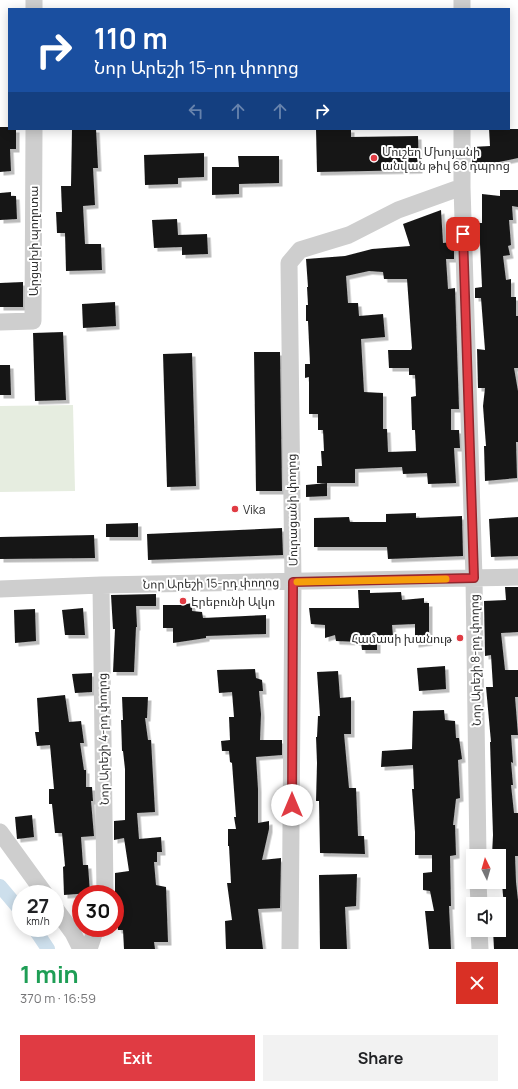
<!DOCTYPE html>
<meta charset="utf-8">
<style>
:root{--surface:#fff;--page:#f2f2f2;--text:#202124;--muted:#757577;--accent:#e03b43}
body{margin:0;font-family:Manrope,"Noto Sans Armenian",sans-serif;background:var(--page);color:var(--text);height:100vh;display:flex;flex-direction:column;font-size:15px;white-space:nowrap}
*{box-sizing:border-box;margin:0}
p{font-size:13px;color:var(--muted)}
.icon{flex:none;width:22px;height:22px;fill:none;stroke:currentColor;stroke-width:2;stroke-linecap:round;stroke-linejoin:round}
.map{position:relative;height:949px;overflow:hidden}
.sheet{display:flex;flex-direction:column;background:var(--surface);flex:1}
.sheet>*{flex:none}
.top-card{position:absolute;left:8px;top:8px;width:502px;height:122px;border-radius:0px;box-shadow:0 2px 10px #0003;background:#1a4fa0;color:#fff;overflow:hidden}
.needle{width:26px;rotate:355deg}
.tools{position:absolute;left:466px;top:849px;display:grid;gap:8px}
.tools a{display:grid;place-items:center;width:40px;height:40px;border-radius:0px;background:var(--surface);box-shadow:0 2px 10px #0003;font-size:20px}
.speed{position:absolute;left:12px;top:885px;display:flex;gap:8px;font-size:20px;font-weight:700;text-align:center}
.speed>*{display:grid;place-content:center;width:52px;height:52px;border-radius:50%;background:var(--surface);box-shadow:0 2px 10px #0003;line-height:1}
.speed small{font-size:10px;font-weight:400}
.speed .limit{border:6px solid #d22;background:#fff;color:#111}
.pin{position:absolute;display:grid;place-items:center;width:34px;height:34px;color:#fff;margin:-17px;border-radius:8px;box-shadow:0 2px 6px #0006}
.me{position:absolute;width:44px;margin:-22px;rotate:0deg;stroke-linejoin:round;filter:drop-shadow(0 0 3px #0008)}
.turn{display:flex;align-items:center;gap:14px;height:84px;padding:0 20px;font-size:18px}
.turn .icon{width:52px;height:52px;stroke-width:2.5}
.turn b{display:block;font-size:28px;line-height:34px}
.lanes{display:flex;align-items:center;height:38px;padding:0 20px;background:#0003;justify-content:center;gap:20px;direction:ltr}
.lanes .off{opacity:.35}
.round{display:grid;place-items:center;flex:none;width:42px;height:42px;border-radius:0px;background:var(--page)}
.head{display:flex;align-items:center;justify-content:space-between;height:68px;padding:0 20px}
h1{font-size:24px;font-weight:700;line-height:30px;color:#1e9e55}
.cta{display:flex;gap:8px;margin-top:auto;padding:8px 20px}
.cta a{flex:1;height:46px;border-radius:0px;background:var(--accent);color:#fff;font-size:16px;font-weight:700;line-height:46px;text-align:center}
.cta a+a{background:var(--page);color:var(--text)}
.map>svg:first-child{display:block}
.green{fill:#e6ede0}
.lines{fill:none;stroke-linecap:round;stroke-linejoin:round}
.canal{stroke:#cddfec;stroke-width:14}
.building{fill:#181818;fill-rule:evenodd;filter:url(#shadow)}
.minor{stroke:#cecece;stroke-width:17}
.route-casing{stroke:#92262c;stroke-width:10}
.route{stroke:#e03b43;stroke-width:7}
.slow{stroke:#f59e0b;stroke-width:7}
.poi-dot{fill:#e03b43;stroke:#fff;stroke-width:1.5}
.labels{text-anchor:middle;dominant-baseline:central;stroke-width:4;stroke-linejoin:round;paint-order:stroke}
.poi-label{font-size:12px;fill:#313131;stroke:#fff;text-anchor:start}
.street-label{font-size:12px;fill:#313131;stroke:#fff}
</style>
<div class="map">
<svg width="518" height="949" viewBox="0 0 518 949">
<defs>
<filter id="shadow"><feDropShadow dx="3.5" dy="3.5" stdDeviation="0" flood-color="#0004"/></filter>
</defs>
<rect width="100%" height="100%" fill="#fff"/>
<!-- green -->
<path class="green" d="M 73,405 L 75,491 L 0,492 L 0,406 Z"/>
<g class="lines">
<!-- canal -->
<path class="canal" d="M 0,886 L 21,911
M 34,928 L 48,949"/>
</g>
<!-- building -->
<path class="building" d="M 0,127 L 9,127 L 9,129 L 16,129 L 16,149 L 10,149 L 11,171 L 0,172 Z
M 72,129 L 96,129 L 98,168 L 93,168 L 95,205 L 83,206 L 85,244 L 101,244 L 102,270 L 66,271 L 65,233 L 57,233 L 56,212 L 62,212 L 61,186 L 71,186 Z
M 316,129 L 351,129 L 351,137 L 418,136 L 419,170 L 317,172 Z
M 489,129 L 518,129 L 518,158 L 499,162 L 472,163 L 472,147 L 490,146 Z
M 204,153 L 204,177 L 178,178 L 178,184 L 145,185 L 144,155 Z
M 238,156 L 279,156 L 279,183 L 239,184 L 239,194 L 212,195 L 212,167 L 239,167 Z
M 500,190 L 518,190 L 518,207 L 512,206 L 513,220 L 509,220 L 511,245 L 508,246 L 510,255 L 503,256 L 506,280 L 511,279 L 511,297 L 516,297 L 516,316 L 518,316 L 518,368 L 514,368 L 518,391 L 518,442 L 516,442 L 517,478 L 485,481 L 484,446 L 486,446 L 483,406 L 485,388 L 478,388 L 477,349 L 485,350 L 481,298 L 475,298 L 475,288 L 482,287 L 479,223 L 482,223 L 482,194 L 500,196 Z
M 11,192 L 11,196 L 16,196 L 17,219 L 0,220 L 0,193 Z
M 441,210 L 443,243 L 454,242 L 454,259 L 446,259 L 448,289 L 455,288 L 459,409 L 451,409 L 451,430 L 459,430 L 460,448 L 454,448 L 456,483 L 428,484 L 427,473 L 403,474 L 402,467 L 355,469 L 355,483 L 317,483 L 317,466 L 322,466 L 321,451 L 324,451 L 323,430 L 318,430 L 318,414 L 309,414 L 309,377 L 305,378 L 305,364 L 310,364 L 308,321 L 306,321 L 306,305 L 308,305 L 307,287 L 308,287 L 306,259 L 345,256 L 372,249 L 410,246 L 403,224 ZM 369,271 L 383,272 L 384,279 L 407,279 L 412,348 L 411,350 L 388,350 L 389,368 L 409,368 L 409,375 L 415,375 L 416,396 L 411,397 L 412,430 L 415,430 L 416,451 L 388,452 L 387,429 L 383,429 L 383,393 L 364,392 L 361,339 L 385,337 L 383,314 L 359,316 L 358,303 L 348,303 L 346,276 Z
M 177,219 L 178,235 L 207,234 L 208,254 L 182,255 L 182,247 L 154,248 L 152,220 Z
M 23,282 L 23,307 L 0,307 L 0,283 Z
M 115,302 L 116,326 L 83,328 L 82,304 Z
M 63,332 L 66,400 L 35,401 L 33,333 Z
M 254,352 L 280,352 L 282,491 L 256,491 Z
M 192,353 L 196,486 L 167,487 L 163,354 Z
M 0,365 L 10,365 L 11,395 L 0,395 Z
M 327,483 L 327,496 L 306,497 L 306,485 Z
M 416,513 L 416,518 L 462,516 L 463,556 L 388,559 L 387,547 L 314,547 L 314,518 L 349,517 L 350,522 L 386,522 L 386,514 Z
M 518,517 L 518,556 L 491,557 L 489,519 Z
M 138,523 L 138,537 L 106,537 L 106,524 Z
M 282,528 L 283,555 L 148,560 L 147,534 Z
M 94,535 L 95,558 L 0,559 L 0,537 Z
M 505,587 L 518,587 L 518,632 L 501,633 L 505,670 L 518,670 L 518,697 L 515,697 L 518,735 L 511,735 L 513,763 L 511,762 L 513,785 L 511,785 L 514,813 L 518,813 L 518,856 L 515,856 L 516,882 L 518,900 L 518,949 L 494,949 L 493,930 L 499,930 L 499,907 L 504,906 L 502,884 L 499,884 L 499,855 L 492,855 L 493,835 L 490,742 L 491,742 L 486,687 L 493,687 L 491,655 L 485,656 L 484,601 L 506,600 Z
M 358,590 L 370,590 L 370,593 L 401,592 L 402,600 L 424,598 L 424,603 L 429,603 L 429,642 L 415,644 L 415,624 L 392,625 L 393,636 L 377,637 L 377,650 L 362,650 L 361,642 L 336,641 L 335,635 L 325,638 L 325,625 L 311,624 L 309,608 L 359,608 Z
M 156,594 L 156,606 L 136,606 L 137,627 L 136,627 L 134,672 L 113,672 L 115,629 L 113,629 L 111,595 Z
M 192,603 L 192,611 L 202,612 L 203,618 L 266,615 L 266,634 L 206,636 L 206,638 L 173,643 L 173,628 L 163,628 L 163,605 L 182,605 Z
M 83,608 L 85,635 L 65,635 L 62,610 Z
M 35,609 L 36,641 L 15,643 L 14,610 Z
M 445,666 L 446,689 L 419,691 L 417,668 Z
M 255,669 L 256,678 L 262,680 L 263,691 L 259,691 L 261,714 L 260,740 L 282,740 L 282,755 L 256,757 L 258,789 L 258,823 L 269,821 L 269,829 L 262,860 L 281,858 L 280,908 L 258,909 L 263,949 L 226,949 L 225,921 L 232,920 L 227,883 L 231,883 L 229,846 L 228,846 L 228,829 L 236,829 L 234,817 L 236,817 L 232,763 L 230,762 L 229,751 L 222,751 L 221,741 L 230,740 L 229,717 L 234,717 L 232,692 L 219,693 L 217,670 Z
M 338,671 L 340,698 L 351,697 L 351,734 L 344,734 L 349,788 L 356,788 L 358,836 L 364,836 L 365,854 L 320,853 L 319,801 L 316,801 L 317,763 L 316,737 L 317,737 L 318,716 L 320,716 L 317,672 Z
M 92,673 L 92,692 L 75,693 L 72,674 Z
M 65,695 L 69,722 L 81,721 L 84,743 L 80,743 L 84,770 L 86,770 L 86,787 L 92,787 L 93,801 L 91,801 L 94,836 L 81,837 L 83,865 L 88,865 L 90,893 L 64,895 L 63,867 L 65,866 L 62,833 L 55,833 L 52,804 L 49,804 L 49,789 L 54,789 L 50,745 L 37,746 L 35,732 L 39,732 L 37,698 Z
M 122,697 L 148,697 L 147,718 L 145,718 L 148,740 L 151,740 L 155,812 L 137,813 L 139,839 L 161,837 L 162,852 L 157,852 L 157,862 L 154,862 L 156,885 L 166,887 L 168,942 L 154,942 L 155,949 L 124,949 L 123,930 L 118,930 L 117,922 L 115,922 L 115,873 L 129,871 L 124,838 L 114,840 L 114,821 L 125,820 L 125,769 L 123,751 L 122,751 L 121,720 L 123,720 Z
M 444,710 L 445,720 L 455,721 L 456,738 L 459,738 L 462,759 L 458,760 L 460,798 L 456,799 L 453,825 L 455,825 L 456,855 L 450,856 L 451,906 L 449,906 L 451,949 L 429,949 L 425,911 L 434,911 L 430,891 L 423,890 L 423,873 L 432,872 L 432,855 L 415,855 L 415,832 L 412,789 L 414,789 L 413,765 L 381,767 L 382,751 L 412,749 L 413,711 Z
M 32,815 L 34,837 L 17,839 L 15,817 Z
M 357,874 L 356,906 L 345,907 L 347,949 L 320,949 L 319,875 Z"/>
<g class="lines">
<!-- minor -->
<path class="minor" d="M 34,0 L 34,9
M 462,9 L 462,0
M 462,129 L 462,187 L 474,578 L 478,856
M 0,322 L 33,321 L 34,129
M 101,585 L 105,894
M 0,589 L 101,585 L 518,577
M 0,832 L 45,894
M 478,882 L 479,904
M 55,908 L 73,933 L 81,949
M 479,930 L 480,949
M 89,949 L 96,928
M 290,949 L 293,582 L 289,263 L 300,250 L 349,235 L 398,210 L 462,187"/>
</g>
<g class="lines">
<defs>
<path id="route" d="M 292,805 L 293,582 L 474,578 L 463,234"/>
</defs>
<!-- route casing -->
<use href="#route" class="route-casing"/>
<!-- route -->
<use href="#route" class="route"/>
<!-- slow -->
<path class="slow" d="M 297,582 L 446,579"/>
</g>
<!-- markers -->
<g class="poi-dot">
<circle cx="374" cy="158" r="4"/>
<circle cx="235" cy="509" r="4"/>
<circle cx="183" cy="601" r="4"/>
<circle cx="460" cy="638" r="4"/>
</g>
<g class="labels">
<!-- poi labels -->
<g class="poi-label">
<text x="382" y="151">Մուշեղ Մխոյանի<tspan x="382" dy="14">անվան թիվ 68 դպրոց</tspan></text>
<text x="243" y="509">Vika</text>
<text x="191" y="601">Էրեբունի Ալկո</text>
<text x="452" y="638" text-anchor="end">Համասի խանութ</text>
</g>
<!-- street labels -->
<g class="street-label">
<text transform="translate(33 241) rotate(-90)">Արցախի պողոտա</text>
<text transform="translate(292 510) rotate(-91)">Մուրացանի փողոց</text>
<text transform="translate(211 583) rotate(-1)">Նոր Արեշի 15-րդ փողոց</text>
<text transform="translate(475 660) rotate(-91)">Նոր Արեշի 8-րդ փողոց</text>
<text transform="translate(103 739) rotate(-91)">Նոր Արեշի 4-րդ փողոց</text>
</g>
</g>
</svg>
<div class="tools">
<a><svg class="needle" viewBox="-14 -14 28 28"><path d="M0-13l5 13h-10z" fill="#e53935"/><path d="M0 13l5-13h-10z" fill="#757577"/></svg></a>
<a><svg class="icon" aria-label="sound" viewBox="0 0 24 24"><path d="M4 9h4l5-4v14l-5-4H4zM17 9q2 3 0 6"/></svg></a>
</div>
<div class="speed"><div>27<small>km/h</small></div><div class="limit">30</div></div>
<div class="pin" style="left:463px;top:234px;background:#d93025"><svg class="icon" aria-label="arrive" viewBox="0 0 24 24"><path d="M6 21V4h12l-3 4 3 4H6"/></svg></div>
<svg class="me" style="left:292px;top:805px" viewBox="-20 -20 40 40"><circle r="19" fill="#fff"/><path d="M0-13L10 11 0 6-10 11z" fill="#e03b43"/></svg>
<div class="top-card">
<div class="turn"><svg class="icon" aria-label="right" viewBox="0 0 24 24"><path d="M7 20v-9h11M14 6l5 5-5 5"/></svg><div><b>110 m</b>Նոր Արեշի 15-րդ փողոց</div></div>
<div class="lanes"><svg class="icon off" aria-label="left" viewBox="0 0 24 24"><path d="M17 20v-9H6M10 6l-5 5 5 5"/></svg><svg class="icon off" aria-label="ahead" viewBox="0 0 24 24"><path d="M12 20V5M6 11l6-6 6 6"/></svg><svg class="icon off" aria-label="ahead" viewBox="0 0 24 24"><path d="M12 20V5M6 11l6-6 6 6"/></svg><svg class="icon" aria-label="right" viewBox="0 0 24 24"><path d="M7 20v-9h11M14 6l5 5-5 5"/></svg></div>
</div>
</div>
<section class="sheet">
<div class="head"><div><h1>1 min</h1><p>370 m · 16:59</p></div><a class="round" style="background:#d93025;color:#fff"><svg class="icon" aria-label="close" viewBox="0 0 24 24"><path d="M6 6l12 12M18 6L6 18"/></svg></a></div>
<div class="cta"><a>Exit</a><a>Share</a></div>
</section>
